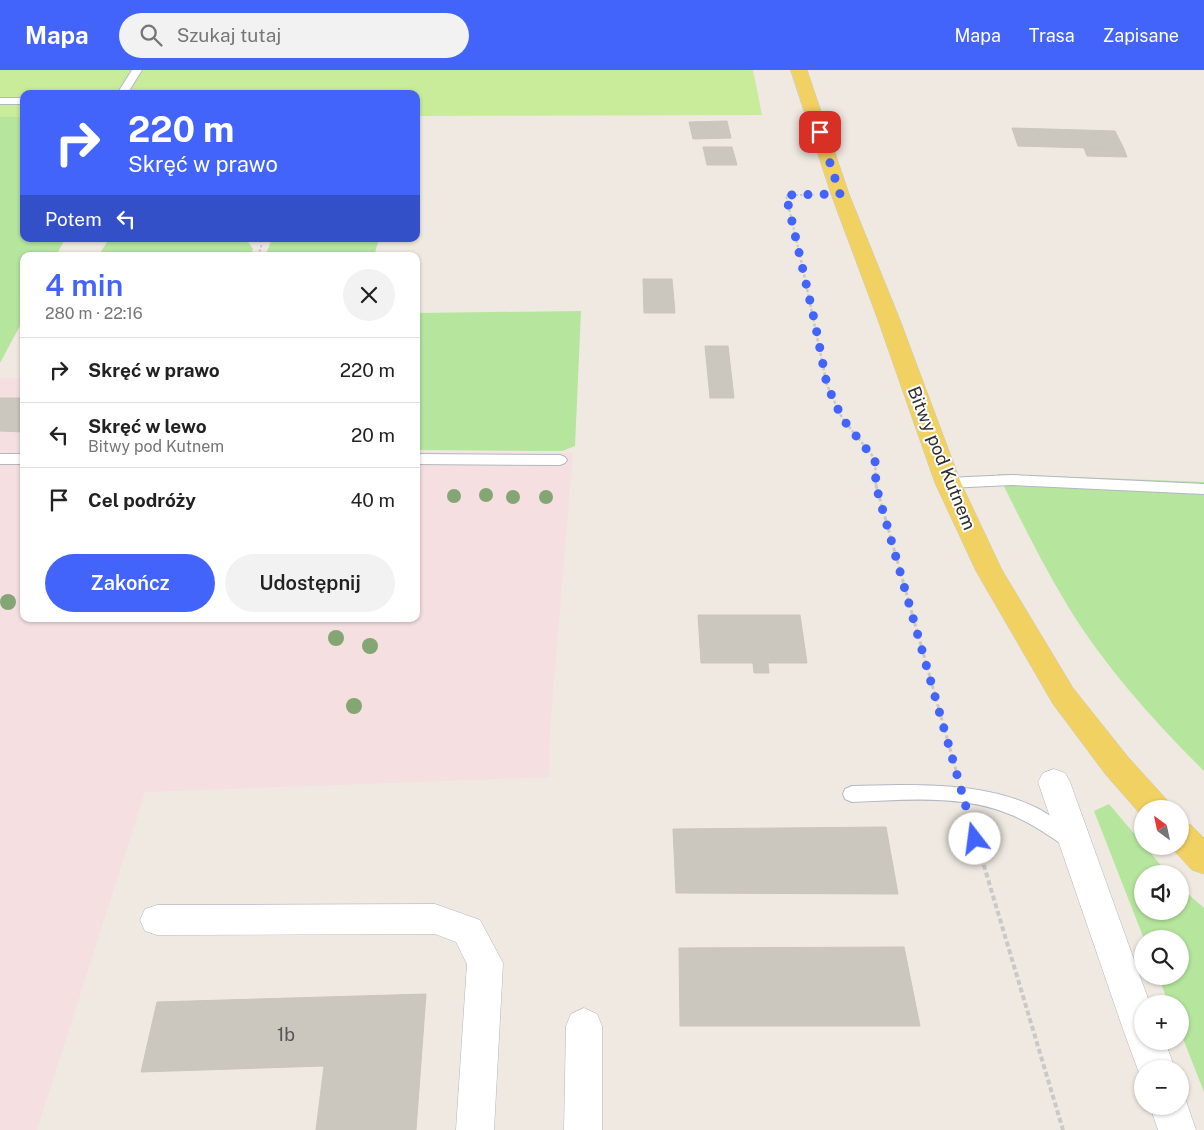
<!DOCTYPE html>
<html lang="pl">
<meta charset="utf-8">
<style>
:root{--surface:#fff;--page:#f2f2f2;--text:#222;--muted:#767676;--line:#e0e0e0;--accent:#4264fb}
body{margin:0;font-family:"Public Sans",sans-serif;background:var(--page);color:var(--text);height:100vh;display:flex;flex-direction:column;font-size:19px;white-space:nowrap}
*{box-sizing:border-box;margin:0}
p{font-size:16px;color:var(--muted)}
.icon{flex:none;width:28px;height:28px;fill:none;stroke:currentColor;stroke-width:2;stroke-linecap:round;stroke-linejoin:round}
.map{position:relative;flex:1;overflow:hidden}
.panel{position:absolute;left:20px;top:182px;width:400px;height:370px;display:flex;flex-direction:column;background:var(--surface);border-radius:10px;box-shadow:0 1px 4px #0004}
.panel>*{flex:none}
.banner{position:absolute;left:20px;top:20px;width:400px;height:152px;border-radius:10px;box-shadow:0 1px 4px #0004;background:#4264fb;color:#fff;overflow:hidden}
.needle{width:32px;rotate:327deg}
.tools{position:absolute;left:1134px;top:730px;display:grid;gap:10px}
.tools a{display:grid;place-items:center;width:55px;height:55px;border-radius:50%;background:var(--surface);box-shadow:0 1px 4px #0004;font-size:25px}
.pin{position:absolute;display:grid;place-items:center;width:42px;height:42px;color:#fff;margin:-21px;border-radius:10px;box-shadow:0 2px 8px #0006}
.me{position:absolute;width:55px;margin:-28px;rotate:345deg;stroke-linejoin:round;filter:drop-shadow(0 0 4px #0008)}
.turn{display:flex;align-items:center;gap:18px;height:105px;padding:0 25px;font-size:22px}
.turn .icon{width:65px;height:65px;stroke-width:2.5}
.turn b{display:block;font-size:35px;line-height:42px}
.then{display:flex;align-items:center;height:48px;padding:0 25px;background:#0003;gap:10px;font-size:19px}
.round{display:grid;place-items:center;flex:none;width:52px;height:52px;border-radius:26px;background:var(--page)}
.summary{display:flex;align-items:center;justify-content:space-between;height:85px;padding:0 25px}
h1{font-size:30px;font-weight:600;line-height:38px;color:var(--accent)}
.action{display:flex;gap:10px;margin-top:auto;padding:10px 25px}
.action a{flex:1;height:58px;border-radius:30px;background:var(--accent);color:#fff;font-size:20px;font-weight:600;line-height:58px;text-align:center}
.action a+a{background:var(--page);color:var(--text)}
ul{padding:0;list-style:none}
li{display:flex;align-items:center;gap:15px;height:65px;padding:0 25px;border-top:1px solid var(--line)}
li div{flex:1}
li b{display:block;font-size:19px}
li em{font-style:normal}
header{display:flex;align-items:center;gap:30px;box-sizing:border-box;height:70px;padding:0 25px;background:var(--accent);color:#fff}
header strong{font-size:24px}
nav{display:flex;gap:28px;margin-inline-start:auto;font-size:18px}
.search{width:350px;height:45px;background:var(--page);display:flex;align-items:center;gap:12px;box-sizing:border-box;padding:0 18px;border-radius:28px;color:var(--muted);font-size:19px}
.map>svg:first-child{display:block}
.medical{fill:#f5dfe0}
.green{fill:#b6e59e}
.pitch{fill:#c9ec9a}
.building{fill:#cbc7bf;stroke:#cbc5ba}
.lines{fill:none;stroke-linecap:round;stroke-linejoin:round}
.service-casing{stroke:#b4b7c1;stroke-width:2}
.minor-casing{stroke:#b4b7c1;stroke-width:1}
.primary-casing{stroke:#c9c9c9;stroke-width:1}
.path-far3{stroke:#c9c9c9;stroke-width:2;stroke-dasharray:2.5 2;stroke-linecap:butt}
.path-far2{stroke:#c9c9c9;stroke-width:2.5;stroke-dasharray:3 2;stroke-linecap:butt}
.path-far1{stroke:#c9c9c9;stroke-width:3;stroke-dasharray:4 2.5;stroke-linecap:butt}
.path{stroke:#c9c9c9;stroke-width:4;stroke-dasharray:5 3;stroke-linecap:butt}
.service{fill:#fff;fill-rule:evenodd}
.minor{fill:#fff;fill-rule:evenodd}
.primary{fill:#f2d163;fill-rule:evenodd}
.tree{fill:#84a574}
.route{stroke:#4264fb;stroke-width:9;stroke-dasharray:0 16.2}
.labels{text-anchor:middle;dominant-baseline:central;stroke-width:4;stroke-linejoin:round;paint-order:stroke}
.street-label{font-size:18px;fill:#2e2e2e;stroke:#fff}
.near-number-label{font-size:18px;fill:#555452}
</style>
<header>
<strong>Mapa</strong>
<div class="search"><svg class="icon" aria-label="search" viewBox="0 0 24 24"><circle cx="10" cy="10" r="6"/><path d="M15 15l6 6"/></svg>Szukaj tutaj</div>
<nav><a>Mapa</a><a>Trasa</a><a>Zapisane</a></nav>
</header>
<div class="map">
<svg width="1204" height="1060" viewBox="0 0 1204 1060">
<rect width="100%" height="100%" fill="#efe9e1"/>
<!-- medical -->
<path class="medical" d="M 0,308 L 24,308 L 24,549 L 416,549 L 416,382 L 573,383 L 550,658 L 549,707 L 145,722 L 37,1060 L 0,1060 Z"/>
<!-- green -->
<path class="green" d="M 0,47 L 24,47 L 24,169 L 65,169 L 56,186 L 24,186 L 24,248 L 0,293 Z
M 109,169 L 240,169 L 249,173 L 253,179 L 250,186 L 98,186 Z
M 272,169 L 379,169 L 374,186 L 265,186 Z
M 581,241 L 575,376 L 562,381 L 416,380 L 416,243 Z
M 998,404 L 1204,412 L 1204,701 C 1154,651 1106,598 1069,538 C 1043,495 1020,449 998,404 Z
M 1109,734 L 1142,773 L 1142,776 L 1145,776 L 1168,804 L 1142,804 L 1142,841 L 1180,841 L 1180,817 L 1204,838 L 1204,1022 L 1180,961 L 1180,934 L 1169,934 L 1158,906 L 1180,906 L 1180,869 L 1144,869 L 1094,741 Z"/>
<!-- pitch -->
<path class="pitch" d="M 0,0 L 753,0 L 762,45 L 416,46 L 416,24 L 24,24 L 24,47 L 0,47 Z"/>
<!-- building -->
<path class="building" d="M 727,51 L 731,68 L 693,69 L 689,52 Z
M 1012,58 L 1115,61 L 1124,79 L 1018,76 Z
M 703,77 L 732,77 L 737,95 L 707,95 Z
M 1084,78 L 1124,79 L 1127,87 L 1087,86 Z
M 643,209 L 672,209 L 675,243 L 644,243 Z
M 705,276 L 728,276 L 734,328 L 710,328 Z
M 0,328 L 24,328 L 24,362 L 0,361 Z
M 698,545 L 800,545 L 807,593 L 768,593 L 769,603 L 754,603 L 753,593 L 701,593 Z
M 886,757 L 898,824 L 676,823 L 673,759 Z
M 904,877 L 920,956 L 680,956 L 679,878 Z
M 426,924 L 416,1060 L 316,1060 L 324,996 L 141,1002 L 157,932 Z"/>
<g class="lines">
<defs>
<path id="service" d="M 132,0 L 142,0 L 127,24 L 117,24 Z
M 0,28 L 24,28 L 24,34 L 0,34 Z
M 0,384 L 24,384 L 24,394 L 0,394 Z
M 416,384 L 560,385 L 565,387 L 567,390 L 565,393 L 560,395 L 416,394 Z
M 1011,405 L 1204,414 L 1204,424 L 1011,415 L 948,418 L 943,416 L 941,413 L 943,410 L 948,408 Z
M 899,715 C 947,715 997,717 1041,740 C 1054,748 1067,757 1080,765 L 1083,771 L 1080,777 L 1073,779 L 1066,777 C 1048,765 1030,752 1009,744 C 961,724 903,730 852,732 L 845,729 L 843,724 L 845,719 L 852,716 Z"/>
<path id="minor" d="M 1054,699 L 1065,703 L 1070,712 L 1150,934 L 1142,934 L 1142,971 L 1165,971 L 1175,999 L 1142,999 L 1142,1011 L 1124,962 L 1038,712 L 1043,703 Z
M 435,834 L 480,850 L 503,893 L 494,1060 L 456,1060 L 467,894 L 456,872 L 435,864 L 157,865 L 145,861 L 140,850 L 145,839 L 157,835 Z
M 584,938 L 597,944 L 602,956 L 602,1060 L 564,1060 L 566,956 L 571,944 Z
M 1180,1021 L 1183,1022 L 1196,1060 L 1158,1060 L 1150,1036 L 1180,1036 Z"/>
<path id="primary" d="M 791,0 L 807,0 L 849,124 L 900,250 L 961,413 L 1002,500 L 1073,618 L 1128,687 L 1167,730 L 1172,739 L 1142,739 L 1142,746 L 1106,705 L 1053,634 L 976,501 L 935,413 L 878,250 L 831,124 Z
M 1180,751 L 1191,755 L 1204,768 L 1204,804 L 1192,800 L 1170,776 L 1180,776 Z"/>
</defs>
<!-- service casing -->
<use href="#service" class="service-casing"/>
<!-- minor casing -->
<use href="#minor" class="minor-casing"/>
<!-- primary casing -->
<use href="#primary" class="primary-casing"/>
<!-- path-far3 -->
<path class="path-far3" d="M 258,186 L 262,174
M 800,186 L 786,125 L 814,125"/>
<!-- path-far2 -->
<path class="path-far2" d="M 800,185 L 827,315 L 842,348 L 875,389 L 876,417"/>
<!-- path-far1 -->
<path class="path-far1" d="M 876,415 L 956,700"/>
<!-- path -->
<path class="path" d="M 970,749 L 1063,1060"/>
<!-- service -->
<use href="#service" class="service"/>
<!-- minor -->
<use href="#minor" class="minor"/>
<!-- primary -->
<use href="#primary" class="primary"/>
</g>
<!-- trees -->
<g class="tree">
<circle cx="486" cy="425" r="7"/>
<circle cx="454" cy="426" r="7"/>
<circle cx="513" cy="427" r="7"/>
<circle cx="546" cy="427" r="7"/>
<circle cx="8" cy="532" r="8"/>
<circle cx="336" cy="568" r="8"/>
<circle cx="370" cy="576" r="8"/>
<circle cx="354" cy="636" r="8"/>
</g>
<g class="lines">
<!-- route -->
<path class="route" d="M 820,62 L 840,124 L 786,125 L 815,253 L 827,315 L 842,348 L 875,390 L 876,416 L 975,769"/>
</g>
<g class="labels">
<!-- street labels -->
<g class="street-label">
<text transform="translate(942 388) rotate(68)">Bitwy pod Kutnem</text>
</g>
<!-- near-number labels -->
<g class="near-number-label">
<text x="286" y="964">1b</text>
</g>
</g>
</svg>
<div class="tools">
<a><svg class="needle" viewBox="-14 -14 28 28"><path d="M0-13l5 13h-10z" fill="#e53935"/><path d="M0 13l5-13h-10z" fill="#767676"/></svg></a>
<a><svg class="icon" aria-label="sound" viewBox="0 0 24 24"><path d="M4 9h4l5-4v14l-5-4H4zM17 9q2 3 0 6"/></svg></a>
<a><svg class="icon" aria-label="search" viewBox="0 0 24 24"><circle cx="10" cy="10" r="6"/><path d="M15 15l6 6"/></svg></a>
<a>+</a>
<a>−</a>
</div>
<div class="pin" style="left:820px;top:62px;background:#d93025"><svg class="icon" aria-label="arrive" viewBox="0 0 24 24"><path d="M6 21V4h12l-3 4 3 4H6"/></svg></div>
<svg class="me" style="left:975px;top:769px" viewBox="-20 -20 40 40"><circle r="19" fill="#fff"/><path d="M0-13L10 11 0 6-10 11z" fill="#4264fb"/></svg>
<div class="banner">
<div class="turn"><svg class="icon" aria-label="right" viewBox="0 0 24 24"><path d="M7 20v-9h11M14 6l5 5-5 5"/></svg><div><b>220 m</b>Skręć w prawo</div></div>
<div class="then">Potem<svg class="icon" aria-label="left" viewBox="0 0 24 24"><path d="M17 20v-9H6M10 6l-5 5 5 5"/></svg></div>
</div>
<section class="panel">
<div class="summary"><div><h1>4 min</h1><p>280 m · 22:16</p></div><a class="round"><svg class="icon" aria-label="close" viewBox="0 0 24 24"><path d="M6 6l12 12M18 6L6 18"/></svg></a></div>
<ul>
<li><svg class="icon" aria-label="right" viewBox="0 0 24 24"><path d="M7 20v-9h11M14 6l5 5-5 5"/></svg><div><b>Skręć w prawo</b></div><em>220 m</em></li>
<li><svg class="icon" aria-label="left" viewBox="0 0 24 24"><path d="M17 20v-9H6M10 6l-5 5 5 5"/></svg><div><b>Skręć w lewo</b><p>Bitwy pod Kutnem</p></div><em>20 m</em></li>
<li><svg class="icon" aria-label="arrive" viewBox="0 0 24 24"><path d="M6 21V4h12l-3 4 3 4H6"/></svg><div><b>Cel podróży</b></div><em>40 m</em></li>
</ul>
<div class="action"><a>Zakończ</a><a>Udostępnij</a></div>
</section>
</div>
